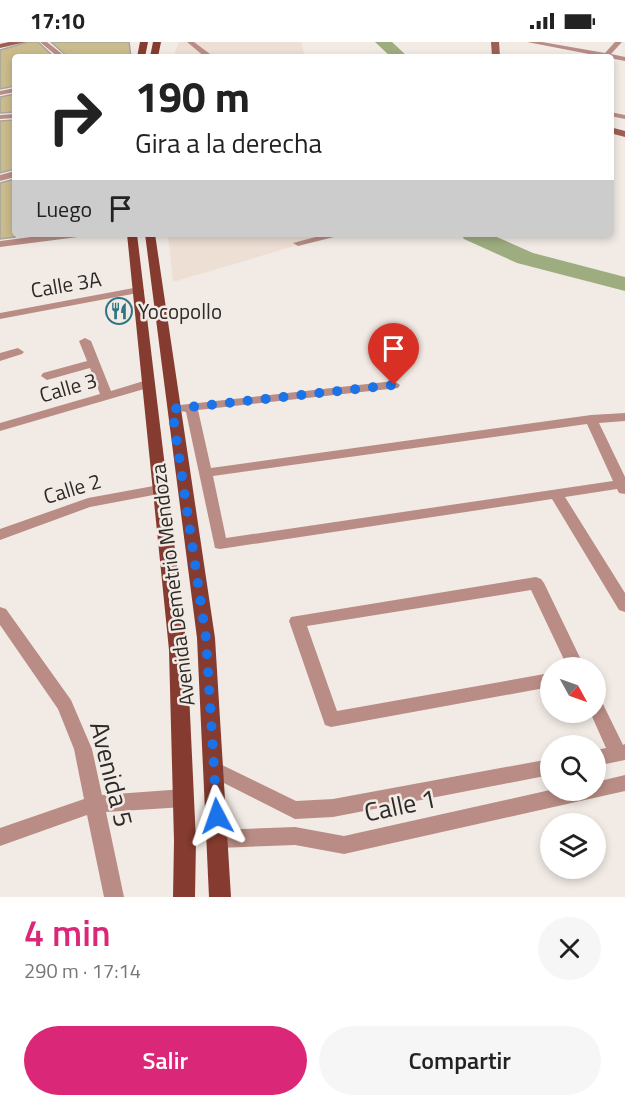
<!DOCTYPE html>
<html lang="es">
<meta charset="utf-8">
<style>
:root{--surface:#fff;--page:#f6f6f6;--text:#222;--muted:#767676;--accent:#db2777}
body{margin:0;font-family:"Titillium Web",sans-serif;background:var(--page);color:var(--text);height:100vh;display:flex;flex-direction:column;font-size:22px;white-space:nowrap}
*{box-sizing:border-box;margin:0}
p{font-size:20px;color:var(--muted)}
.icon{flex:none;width:33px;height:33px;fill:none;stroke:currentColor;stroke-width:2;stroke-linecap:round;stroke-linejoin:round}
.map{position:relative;height:855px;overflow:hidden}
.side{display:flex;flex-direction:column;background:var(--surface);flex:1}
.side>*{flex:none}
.hud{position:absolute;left:12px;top:12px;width:602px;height:183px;border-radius:6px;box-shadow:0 3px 9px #0003;background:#fff;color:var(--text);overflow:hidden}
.needle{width:39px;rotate:130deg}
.controls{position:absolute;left:540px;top:615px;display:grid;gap:12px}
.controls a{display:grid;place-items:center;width:66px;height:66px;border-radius:50%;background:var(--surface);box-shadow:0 3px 9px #0003;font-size:30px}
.pin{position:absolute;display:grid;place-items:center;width:51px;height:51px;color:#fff;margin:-62px -26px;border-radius:50% 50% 50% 0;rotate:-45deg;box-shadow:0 0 6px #0007}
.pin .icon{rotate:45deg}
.me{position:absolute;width:66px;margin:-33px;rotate:356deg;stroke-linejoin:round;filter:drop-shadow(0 0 4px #0008)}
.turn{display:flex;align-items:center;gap:21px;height:126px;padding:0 24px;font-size:27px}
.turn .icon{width:78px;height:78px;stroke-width:2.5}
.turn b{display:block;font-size:42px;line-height:51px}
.then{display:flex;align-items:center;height:57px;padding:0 24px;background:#0003;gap:12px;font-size:22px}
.round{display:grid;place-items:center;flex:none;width:63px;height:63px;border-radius:32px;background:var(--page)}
.overview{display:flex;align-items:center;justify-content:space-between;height:102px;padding:0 24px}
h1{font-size:36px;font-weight:600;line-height:45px;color:var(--accent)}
.action{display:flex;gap:12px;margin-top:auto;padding:12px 24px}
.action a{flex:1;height:69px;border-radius:36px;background:var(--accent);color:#fff;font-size:24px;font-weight:600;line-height:69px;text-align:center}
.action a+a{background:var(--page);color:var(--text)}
.status{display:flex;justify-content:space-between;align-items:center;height:42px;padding:0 30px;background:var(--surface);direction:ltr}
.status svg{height:16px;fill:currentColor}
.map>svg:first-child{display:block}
.built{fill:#eddfd4}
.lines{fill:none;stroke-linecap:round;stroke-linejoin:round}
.river{fill:#9ead80;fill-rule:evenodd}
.building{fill:#cabb8d;stroke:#a8a59d;stroke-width:1.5}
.street{fill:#b98d85;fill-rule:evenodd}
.secondary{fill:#9d5e53;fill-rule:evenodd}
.primary{fill:#863b30;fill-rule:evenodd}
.route{stroke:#1a73e8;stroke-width:10;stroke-dasharray:0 18}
.labels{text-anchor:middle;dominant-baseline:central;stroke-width:5;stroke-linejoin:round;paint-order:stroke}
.street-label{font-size:21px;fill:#2d2a28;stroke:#f2ebe5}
.poi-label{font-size:21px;fill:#2d2a28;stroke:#f2ebe5;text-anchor:start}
.near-street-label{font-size:26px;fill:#2d2a28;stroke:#f2ebe5}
</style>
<div class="status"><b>17:10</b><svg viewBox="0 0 49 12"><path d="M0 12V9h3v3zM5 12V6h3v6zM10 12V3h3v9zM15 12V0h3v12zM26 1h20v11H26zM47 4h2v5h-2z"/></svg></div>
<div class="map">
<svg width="625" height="855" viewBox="0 0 625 855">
<rect width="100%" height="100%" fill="#f2ebe5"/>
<!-- built -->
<path class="built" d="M 179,0 L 301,0 L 305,15 L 173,15 Z
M 168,192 L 335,192 L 173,240 Z"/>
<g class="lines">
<!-- river -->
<path class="river" d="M 375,0 L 392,0 L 408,15 L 391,15 Z
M 461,192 L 490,192 L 533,211 L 625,235 L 625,249 L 517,221 L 464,197 Z"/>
</g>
<!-- building -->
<path class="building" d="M 28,0 L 38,0 L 54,15 L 15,15 L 15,44 L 0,47 L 0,8 Z
M 51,0 L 129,0 L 131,15 L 68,15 Z
M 15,52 L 15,70 L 0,71 L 0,55 Z
M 15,78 L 15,127 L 0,131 L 0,79 Z
M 15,137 L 15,195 L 0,197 L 0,141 Z"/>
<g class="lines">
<!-- street -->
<path class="street" d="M 40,0 L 47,0 L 66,15 L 58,15 Z
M 187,0 L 194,0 L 214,15 L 205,15 Z
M 527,0 L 542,0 L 605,11 L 615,0 L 622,0 L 611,12 L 625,15 L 625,19 Z
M 15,46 L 15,50 L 0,53 L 0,49 Z
M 610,70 L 625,73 L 625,77 L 610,74 Z
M 15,72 L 15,76 L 0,77 L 0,73 Z
M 15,129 L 15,135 L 0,139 L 0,133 Z
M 55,192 L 83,192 L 78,195 L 0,205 L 0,199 Z
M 327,192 L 346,192 L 298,204 L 293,201 Z
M 139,245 L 144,248 L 143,250 L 0,277 L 0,271 Z
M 85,296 L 91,299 L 111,349 L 147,338 L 153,342 L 151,345 L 0,389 L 0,381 L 100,352 L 90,326 L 47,338 L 41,334 L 43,331 L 87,319 L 79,299 Z
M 18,306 L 24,310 L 22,312 L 0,319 L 0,311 Z
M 394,339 L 400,343 L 398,346 L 198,368 L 211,426 L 591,373 L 625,371 L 625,379 L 599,381 L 625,435 L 625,452 L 619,451 L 617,447 L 565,455 L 625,551 L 625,570 L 619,568 L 552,457 L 220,507 L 215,506 L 186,370 L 180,369 L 178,366 L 180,363 ZM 587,382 L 613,439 L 226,496 L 213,434 Z
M 159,443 L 164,445 L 166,448 L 164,451 L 90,465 L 0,498 L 0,487 L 88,456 Z
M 536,535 L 541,537 L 544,541 L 585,626 L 568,626 L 531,548 L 307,584 L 337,669 L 550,631 L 550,645 L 331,685 L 325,683 L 289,579 L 291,575 Z
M 0,565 L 6,567 L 71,658 L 92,707 L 102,753 L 184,747 L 191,750 L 193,756 L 191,762 L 184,765 L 106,770 L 124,855 L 104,855 L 87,773 L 0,804 L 0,786 L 84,757 L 74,707 L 58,667 L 0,583 Z
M 596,658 L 602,660 L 623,703 L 625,702 L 625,718 L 596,724 L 596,708 L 606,706 L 590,670 L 596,670 Z
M 550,717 L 550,733 L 333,775 L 295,777 L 208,733 L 205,727 L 208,721 L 214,719 L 296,759 L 333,757 Z
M 625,733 L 625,749 L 344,812 L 295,803 L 219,806 L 212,803 L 209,797 L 212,791 L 219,788 L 295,785 L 344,794 L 550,748 L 596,748 L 596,740 Z"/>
<!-- secondary -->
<path class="secondary" d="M 9,0 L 26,0 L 0,6 L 0,2 Z
M 491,0 L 499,0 L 500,15 L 492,15 Z
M 610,85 L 625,89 L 625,95 L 610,91 Z"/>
<!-- primary -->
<path class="primary" d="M 140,0 L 148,0 L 145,15 L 137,15 Z
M 153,0 L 161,0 L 158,15 L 150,15 Z
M 127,192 L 137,192 L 187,608 L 196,799 L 195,855 L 173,855 L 174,799 L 169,608 Z
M 145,192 L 155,192 L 215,596 L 231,855 L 209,855 L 197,596 Z"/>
</g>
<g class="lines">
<!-- route -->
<path class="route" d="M 217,774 L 206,596 L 172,367 L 394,343"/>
</g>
<!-- icons -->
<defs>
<symbol id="restaurant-ring" viewBox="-11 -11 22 22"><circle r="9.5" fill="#f2ebe5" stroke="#317585" stroke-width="1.5"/><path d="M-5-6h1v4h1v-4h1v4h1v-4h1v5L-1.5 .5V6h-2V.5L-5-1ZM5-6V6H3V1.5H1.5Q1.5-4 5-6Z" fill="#317585"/></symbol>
</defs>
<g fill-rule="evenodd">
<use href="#restaurant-ring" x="104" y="254" width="30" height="30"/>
</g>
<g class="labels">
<!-- street labels -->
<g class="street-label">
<text transform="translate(66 242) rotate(-10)">Calle 3A</text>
<text transform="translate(68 345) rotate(-16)">Calle 3</text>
<text transform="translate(72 446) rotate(-17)">Calle 2</text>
<text transform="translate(172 543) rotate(-97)">Avenida Demetrio Mendoza</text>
</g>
<!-- poi labels -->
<g class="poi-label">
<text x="138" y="269">Yocopollo</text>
</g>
<!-- near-street labels -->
<g class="near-street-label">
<text transform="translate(112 732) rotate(76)">Avenida 5</text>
<text transform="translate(400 763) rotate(-12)">Calle 1</text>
</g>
</g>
</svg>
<div class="controls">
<a><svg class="needle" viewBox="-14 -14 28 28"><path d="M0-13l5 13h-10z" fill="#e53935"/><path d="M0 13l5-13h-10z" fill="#767676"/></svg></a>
<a><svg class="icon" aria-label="search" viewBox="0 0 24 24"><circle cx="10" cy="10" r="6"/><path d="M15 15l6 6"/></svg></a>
<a><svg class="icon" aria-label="layers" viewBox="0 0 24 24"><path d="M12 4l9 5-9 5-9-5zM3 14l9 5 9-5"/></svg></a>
</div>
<div class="pin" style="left:394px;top:343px;background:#d93025"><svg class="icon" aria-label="arrive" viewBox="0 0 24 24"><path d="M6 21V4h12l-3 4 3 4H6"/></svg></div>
<svg class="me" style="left:217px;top:774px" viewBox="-20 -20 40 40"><path d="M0-17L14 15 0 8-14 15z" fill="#1a73e8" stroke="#fff" stroke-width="4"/></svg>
<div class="hud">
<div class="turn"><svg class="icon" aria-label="right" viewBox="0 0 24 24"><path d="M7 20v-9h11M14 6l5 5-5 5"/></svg><div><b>190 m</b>Gira a la derecha</div></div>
<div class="then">Luego<svg class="icon" aria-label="arrive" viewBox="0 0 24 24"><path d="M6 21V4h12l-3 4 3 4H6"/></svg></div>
</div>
</div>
<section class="side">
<div class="overview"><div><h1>4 min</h1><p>290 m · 17:14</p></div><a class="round"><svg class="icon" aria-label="close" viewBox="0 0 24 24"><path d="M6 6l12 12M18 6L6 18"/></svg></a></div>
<div class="action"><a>Salir</a><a>Compartir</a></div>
</section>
